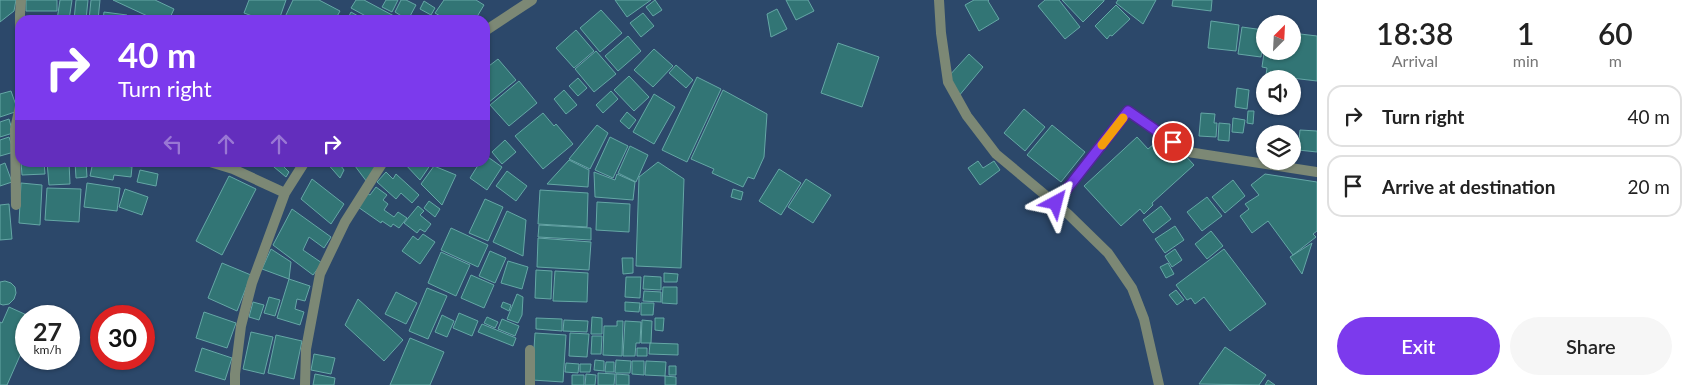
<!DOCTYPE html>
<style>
:root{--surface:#fff;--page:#f6f6f6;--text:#222;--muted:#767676;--line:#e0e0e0;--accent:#7c3aed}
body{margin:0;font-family:Lato,sans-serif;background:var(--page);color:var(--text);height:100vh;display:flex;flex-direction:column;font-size:19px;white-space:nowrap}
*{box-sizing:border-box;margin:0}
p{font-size:16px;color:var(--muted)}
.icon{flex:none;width:28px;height:28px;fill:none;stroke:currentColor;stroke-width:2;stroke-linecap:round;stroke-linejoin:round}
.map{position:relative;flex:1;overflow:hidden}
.details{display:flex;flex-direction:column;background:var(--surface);width:375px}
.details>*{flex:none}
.guide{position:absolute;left:15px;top:15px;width:475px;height:152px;border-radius:15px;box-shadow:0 1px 4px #0004;background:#7c3aed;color:#fff;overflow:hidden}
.needle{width:32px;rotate:24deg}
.buttons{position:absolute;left:1256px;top:15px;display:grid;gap:10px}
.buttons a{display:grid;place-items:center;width:45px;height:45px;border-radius:50%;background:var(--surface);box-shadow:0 1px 4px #0004;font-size:25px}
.speed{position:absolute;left:15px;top:305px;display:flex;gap:10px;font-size:25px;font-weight:700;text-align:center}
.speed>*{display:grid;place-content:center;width:65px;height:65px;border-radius:50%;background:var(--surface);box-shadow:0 1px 4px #0004;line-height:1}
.speed small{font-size:12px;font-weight:400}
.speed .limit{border:8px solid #d22;background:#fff;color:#111}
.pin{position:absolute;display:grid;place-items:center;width:42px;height:42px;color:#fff;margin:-21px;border:2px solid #fff;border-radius:50%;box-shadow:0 1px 5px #0007}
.me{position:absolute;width:55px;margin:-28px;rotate:38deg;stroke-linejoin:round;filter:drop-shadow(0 0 4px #0008)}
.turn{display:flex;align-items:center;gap:18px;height:105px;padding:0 20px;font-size:22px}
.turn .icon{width:65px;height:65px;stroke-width:2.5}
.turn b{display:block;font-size:35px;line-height:42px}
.lanes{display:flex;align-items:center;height:48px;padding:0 20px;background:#0003;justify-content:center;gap:25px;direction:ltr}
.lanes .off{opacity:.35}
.eta{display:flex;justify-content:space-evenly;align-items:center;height:85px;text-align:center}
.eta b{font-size:30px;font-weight:600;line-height:35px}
.primary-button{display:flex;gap:10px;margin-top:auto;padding:10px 20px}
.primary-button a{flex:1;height:58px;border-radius:30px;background:var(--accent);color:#fff;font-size:20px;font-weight:600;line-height:58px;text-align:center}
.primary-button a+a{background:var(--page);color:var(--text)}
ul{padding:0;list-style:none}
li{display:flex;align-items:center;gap:15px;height:62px;margin:0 10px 8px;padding:0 10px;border:2px solid var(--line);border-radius:15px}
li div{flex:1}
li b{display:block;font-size:19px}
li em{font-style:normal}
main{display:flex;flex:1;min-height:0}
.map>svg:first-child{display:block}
.building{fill:#327575;stroke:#65a7a6}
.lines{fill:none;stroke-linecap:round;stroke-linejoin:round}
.minor{stroke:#7c8875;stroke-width:10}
.tertiary{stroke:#7c8875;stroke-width:10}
.route-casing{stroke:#51269a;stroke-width:12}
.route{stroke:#7c3aed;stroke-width:9}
.slow{stroke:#f59e0b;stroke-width:9}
</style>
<main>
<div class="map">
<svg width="1317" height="385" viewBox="0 0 1317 385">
<rect width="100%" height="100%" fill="#2c486a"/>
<!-- building -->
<path class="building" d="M 0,0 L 16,0 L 14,11 L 0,22 Z
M 26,0 L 57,0 L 57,11 L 26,11 Z
M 60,0 L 72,0 L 69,20 L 57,20 Z
M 76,0 L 88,0 L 86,20 L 74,20 Z
M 91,0 L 100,0 L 98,20 L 89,20 Z
M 113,0 L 155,0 L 174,9 L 169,20 L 156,20 Z
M 249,0 L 286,0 L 279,20 L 263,20 L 244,13 Z
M 293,0 L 319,0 L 340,11 L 335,20 L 292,20 L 285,17 Z
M 356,0 L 364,0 L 394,16 L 391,20 L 373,20 L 351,8 Z
M 386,0 L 398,0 L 392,12 L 382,7 Z
M 401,0 L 406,0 L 416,5 L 408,20 L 395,12 Z
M 444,0 L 476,0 L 484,5 L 475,20 L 447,20 L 435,13 Z
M 615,0 L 651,0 L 627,17 Z
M 655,0 L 662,10 L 653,16 L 646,7 Z
M 786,0 L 808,0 L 814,11 L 796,20 Z
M 974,0 L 989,0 L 988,1 L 999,19 L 979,31 L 965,5 Z
M 1045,0 L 1059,0 L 1080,27 L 1065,39 L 1038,6 Z
M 1062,0 L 1104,0 L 1104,1 L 1083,22 Z
M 1118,0 L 1156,0 L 1143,24 L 1116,3 Z
M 1173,0 L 1212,0 L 1211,11 L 1172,6 Z
M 424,1 L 435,8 L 431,15 L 420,9 Z
M 1116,5 L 1130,19 L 1112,36 L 1110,35 L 1107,39 L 1095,26 Z
M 777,9 L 787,29 L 771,37 L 767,14 Z
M 601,10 L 622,33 L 600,52 L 580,28 Z
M 104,12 L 127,15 L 127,20 L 103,20 Z
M 351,12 L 365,20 L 347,20 Z
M 643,13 L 654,26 L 641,37 L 630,23 Z
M 23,18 L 53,18 L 53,20 L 23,20 Z
M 1211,21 L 1239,25 L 1236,51 L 1208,48 Z
M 1242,27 L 1264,30 L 1261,57 L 1238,54 Z
M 576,30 L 594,51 L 574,68 L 556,48 Z
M 1292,33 L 1317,36 L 1317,81 L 1266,75 L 1267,68 L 1262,67 L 1265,46 L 1265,51 L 1292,51 Z
M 628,36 L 641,51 L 618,71 L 605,56 Z
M 838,43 L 879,57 L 862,107 L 821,93 Z
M 654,49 L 673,66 L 653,87 L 634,70 Z
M 596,51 L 616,74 L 594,92 L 575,69 Z
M 969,54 L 983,67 L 958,97 L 948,77 Z
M 498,59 L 516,80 L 488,103 L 485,99 L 485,69 Z
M 676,65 L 693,80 L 686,88 L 669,73 Z
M 629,76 L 649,97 L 634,111 L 614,90 Z
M 697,77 L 721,89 L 687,162 L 662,150 Z
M 578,78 L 587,88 L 578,96 L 569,86 Z
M 519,81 L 537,103 L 509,126 L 490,105 Z
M 1237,88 L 1249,90 L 1247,109 L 1235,107 Z
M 564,90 L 577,105 L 566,114 L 554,99 Z
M 723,90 L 767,114 L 764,157 L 754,179 L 748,177 L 743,187 L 712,173 L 714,169 L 691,159 Z
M 11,91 L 18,111 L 0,117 L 0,94 Z
M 611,91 L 618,99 L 603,113 L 596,105 Z
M 654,94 L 675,107 L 654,144 L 633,132 Z
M 1024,109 L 1045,127 L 1025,151 L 1004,133 Z
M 1248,111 L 1254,111 L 1253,124 L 1247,123 Z
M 627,112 L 636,120 L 629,129 L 620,121 Z
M 543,113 L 554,126 L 556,124 L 573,144 L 543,169 L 515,136 Z
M 1201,113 L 1215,114 L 1214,123 L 1217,123 L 1216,137 L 1199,136 Z
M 1233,118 L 1245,120 L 1243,133 L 1232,132 Z
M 9,119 L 13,133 L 0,137 L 0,122 Z
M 1219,123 L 1230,124 L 1229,141 L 1218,140 Z
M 597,125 L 608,133 L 590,169 L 569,159 Z
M 1052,125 L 1085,152 L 1061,182 L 1027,155 Z
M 1300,130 L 1317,131 L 1317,152 L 1298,150 Z
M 9,137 L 14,152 L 0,156 L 0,140 Z
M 610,137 L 628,146 L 613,178 L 595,170 Z
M 1137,137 L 1148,149 L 1154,144 L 1159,149 L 1161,147 L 1173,160 L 1182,152 L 1194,165 L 1152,203 L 1153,205 L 1144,214 L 1140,209 L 1121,226 L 1084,186 Z
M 505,140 L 516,152 L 502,164 L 492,152 Z
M 630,146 L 648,155 L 636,182 L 618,173 Z
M 485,155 L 502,167 L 487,190 L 470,178 L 480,162 L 485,162 Z
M 569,160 L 589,170 L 588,187 L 547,184 Z
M 978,161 L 983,168 L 994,161 L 1000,170 L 980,185 L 968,168 Z
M 21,162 L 44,162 L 45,174 L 22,175 Z
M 47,162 L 69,162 L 70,184 L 49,185 Z
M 75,162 L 86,162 L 87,177 L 76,178 Z
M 93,162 L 119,162 L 119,165 L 132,167 L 131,177 L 114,175 L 113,180 L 90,176 Z
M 268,162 L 284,162 L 283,166 L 289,172 L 286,177 Z
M 326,162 L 338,162 L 344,170 L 340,178 Z
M 352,162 L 382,162 L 367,182 Z
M 403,162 L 430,162 L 431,164 L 420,180 Z
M 658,162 L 684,179 L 681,268 L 636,266 L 639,177 Z
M 5,163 L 12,182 L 0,186 L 0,165 Z
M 434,166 L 456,175 L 442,205 L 421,184 Z
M 779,169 L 801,183 L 781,215 L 759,201 Z
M 140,170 L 158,174 L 156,186 L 137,182 Z
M 507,171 L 527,186 L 516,201 L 496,186 Z
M 386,172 L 393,179 L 396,174 L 419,195 L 412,203 L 401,193 L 396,199 L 377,182 Z
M 594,172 L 615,180 L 617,174 L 635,182 L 633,200 L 595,197 Z
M 1265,174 L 1317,182 L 1317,231 L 1313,234 L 1316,237 L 1293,255 L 1268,221 L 1252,233 L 1240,216 L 1249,209 L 1245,204 L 1259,195 L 1251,185 Z
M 229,176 L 256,189 L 222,255 L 196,241 Z
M 312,179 L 344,204 L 331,224 L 301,199 Z
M 806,179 L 831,195 L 813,223 L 788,207 Z
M 1233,180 L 1245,196 L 1225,213 L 1212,197 Z
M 21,183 L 42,185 L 40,225 L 19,223 Z
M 87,183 L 120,188 L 117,211 L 84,207 Z
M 376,187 L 387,195 L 383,200 L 388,204 L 384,210 L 394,217 L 398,212 L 407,218 L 399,228 L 393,224 L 391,227 L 382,221 L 381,223 L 358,207 L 367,193 L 370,195 Z
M 47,188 L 81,189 L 79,222 L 45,220 Z
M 125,189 L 148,197 L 142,215 L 119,207 Z
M 733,189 L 743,192 L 741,200 L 731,197 Z
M 540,190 L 588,193 L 587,227 L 538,224 Z
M 1207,197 L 1222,216 L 1202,231 L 1187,212 Z
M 485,199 L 503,207 L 488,241 L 469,233 Z
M 429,201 L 440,209 L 435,217 L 424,208 Z
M 597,202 L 630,204 L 629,232 L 596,230 Z
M 9,204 L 12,239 L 0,240 L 0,205 Z
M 418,206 L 424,211 L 420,215 L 431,224 L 425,232 L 420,229 L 417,233 L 404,223 Z
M 1161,206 L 1171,219 L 1153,233 L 1143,220 Z
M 292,209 L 331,237 L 324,248 L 309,237 L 303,250 L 322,263 L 313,275 L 273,245 Z
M 507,211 L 526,220 L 523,256 L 493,242 Z
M 539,225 L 591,228 L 591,240 L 538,237 Z
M 1175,226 L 1184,240 L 1165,253 L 1155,239 Z
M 451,228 L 488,245 L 478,267 L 441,250 Z
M 1211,231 L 1223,246 L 1207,259 L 1195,244 Z
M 423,234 L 435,242 L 420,264 L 402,251 L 413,236 L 418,240 Z
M 538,238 L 591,242 L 589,270 L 537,267 Z
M 1312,243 L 1302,274 L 1290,257 Z
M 271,249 L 291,262 L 289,279 L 262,269 Z
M 1175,249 L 1182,260 L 1172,267 L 1165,256 Z
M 1224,249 L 1266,304 L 1230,331 L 1204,297 L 1195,304 L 1191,298 L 1187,300 L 1176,285 Z
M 490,251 L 506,258 L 495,283 L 479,276 Z
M 441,252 L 470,265 L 456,296 L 428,283 Z
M 622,258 L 633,258 L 633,273 L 623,274 Z
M 508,261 L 528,267 L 522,289 L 501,283 Z
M 222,263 L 251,275 L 237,311 L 208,298 Z
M 1168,263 L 1174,274 L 1166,278 L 1160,267 Z
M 536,270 L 552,271 L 551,299 L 535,298 Z
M 555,271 L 588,273 L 587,302 L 553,301 Z
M 664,273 L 678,274 L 677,282 L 664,282 Z
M 471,275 L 494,285 L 484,308 L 461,298 Z
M 644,276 L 661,277 L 661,290 L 643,289 Z
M 626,277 L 641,277 L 640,298 L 625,297 Z
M 289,279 L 310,286 L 305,301 L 297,299 L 295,309 L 304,312 L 300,325 L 277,318 Z
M 5,281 L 11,283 L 15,287 L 16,293 L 14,299 L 9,304 L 3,305 L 0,304 L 0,282 Z
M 663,287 L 677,287 L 677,304 L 662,303 Z
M 427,288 L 447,296 L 428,339 L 409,331 Z
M 1176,290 L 1184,300 L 1177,305 L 1169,295 Z
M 644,291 L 661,292 L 661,302 L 643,301 Z
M 396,292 L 417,303 L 406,324 L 385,314 Z
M 517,294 L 523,297 L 522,315 L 518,323 L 507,319 Z
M 269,297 L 280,300 L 275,316 L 264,313 Z
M 358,299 L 403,340 L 384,361 L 345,325 Z
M 253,302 L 264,305 L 259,320 L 249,317 Z
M 503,302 L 511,305 L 509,311 L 501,307 Z
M 625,302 L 640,303 L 639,312 L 625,311 Z
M 641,303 L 654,303 L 653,315 L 641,315 Z
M 9,307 L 29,316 L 26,316 L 26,342 L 7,385 L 0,385 L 0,322 L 2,323 Z
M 204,312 L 236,323 L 227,348 L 196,338 Z
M 459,313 L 478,321 L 472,336 L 453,328 Z
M 442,315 L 454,321 L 447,337 L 435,332 Z
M 487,317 L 498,322 L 495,328 L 484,323 Z
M 592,317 L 602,318 L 602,334 L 591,334 Z
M 536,318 L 562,319 L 562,331 L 536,329 Z
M 655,318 L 664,318 L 663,331 L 655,330 Z
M 502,319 L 519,326 L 515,336 L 498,329 Z
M 564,320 L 588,321 L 587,332 L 563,331 Z
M 642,320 L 652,321 L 651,343 L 641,343 Z
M 617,321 L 623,321 L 622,356 L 603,355 L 604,326 L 617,326 Z
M 625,321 L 641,322 L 640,343 L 636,343 L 635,356 L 623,356 Z
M 482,324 L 516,338 L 513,346 L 478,332 Z
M 251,332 L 273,337 L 264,374 L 243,369 Z
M 535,333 L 566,335 L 563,382 L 532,380 Z
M 570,333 L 589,334 L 587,357 L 569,356 Z
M 276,335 L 302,341 L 294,379 L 268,373 Z
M 592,336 L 602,336 L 601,354 L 591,354 Z
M 410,338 L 444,352 L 430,385 L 390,385 Z
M 650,343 L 678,344 L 678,355 L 649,354 Z
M 1225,347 L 1266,375 L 1259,385 L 1199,384 Z
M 202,348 L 232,358 L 225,380 L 195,371 Z
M 637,348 L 647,348 L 647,356 L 637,356 Z
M 314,354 L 335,358 L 331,374 L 311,370 Z
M 595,360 L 604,361 L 604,371 L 594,370 Z
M 616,360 L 631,361 L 630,373 L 615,373 Z
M 632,361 L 644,361 L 644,375 L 632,374 Z
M 646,361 L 666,362 L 665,376 L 645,375 Z
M 606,362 L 614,362 L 614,372 L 605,372 Z
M 566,363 L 579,364 L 578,373 L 565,372 Z
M 580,364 L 591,364 L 590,372 L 580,372 Z
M 669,366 L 676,366 L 676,375 L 669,375 Z
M 598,373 L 615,374 L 614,385 L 598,385 Z
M 315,374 L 335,378 L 334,385 L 313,385 Z
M 586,374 L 596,375 L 595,385 L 585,385 Z
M 616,374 L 629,375 L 629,385 L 616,385 Z
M 572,375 L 584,375 L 584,385 L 572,385 Z
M 665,376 L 676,377 L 676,385 L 665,385 Z
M 1268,380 L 1275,385 L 1265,385 Z"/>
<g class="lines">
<!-- minor -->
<path class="minor" d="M 485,31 L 532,0
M 20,51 L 20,14 L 21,0
M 210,162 L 233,169 L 285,193
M 1056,203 L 1128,111 L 1188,152 L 1317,172
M 16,205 L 15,129 L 20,106
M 235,385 L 235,374 L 241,326 L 252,283 L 285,193 L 304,163
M 305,385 L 306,349 L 320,274 L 345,222 L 383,162
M 530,385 L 530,350"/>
<!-- tertiary -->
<path class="tertiary" d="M 939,0 L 941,33 L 948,82 L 967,116 L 996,154 L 1068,214 L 1108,253 L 1132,288 L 1144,319 L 1159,385"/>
</g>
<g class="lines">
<defs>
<path id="route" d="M 1056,203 L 1128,111 L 1173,142"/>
</defs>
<!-- route casing -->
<use href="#route" class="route-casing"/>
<!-- route -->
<use href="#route" class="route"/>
<!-- slow -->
<path class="slow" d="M 1102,145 L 1123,118"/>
</g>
</svg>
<div class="buttons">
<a><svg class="needle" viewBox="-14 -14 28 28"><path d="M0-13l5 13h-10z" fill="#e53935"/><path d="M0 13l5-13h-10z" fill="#767676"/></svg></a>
<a><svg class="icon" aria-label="sound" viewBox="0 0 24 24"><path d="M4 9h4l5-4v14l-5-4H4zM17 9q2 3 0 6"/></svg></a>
<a><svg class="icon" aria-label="layers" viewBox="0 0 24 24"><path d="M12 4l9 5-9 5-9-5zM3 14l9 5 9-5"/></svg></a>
</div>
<div class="speed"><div>27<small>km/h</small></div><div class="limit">30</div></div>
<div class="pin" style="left:1173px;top:142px;background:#d93025"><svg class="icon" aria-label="arrive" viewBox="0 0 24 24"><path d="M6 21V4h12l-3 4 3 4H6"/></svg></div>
<svg class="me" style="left:1056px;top:203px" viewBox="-20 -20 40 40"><path d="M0-17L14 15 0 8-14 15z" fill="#7c3aed" stroke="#fff" stroke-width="4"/></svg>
<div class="guide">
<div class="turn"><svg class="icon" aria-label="right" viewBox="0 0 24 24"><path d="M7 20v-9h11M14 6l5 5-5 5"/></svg><div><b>40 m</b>Turn right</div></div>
<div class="lanes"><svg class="icon off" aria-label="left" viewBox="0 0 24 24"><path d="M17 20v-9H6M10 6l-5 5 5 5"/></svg><svg class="icon off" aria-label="ahead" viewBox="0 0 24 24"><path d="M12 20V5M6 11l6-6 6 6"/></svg><svg class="icon off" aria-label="ahead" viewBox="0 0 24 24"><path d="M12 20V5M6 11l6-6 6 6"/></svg><svg class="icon" aria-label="right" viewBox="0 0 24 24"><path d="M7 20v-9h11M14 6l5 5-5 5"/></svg></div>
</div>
</div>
<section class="details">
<div class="eta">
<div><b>18:38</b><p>Arrival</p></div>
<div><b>1</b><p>min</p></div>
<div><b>60</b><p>m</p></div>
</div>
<ul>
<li><svg class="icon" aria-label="right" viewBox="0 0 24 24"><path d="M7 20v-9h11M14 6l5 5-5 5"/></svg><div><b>Turn right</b></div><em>40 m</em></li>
<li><svg class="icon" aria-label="arrive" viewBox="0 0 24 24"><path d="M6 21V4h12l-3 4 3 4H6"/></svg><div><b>Arrive at destination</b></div><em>20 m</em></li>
</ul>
<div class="primary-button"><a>Exit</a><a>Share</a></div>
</section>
</main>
